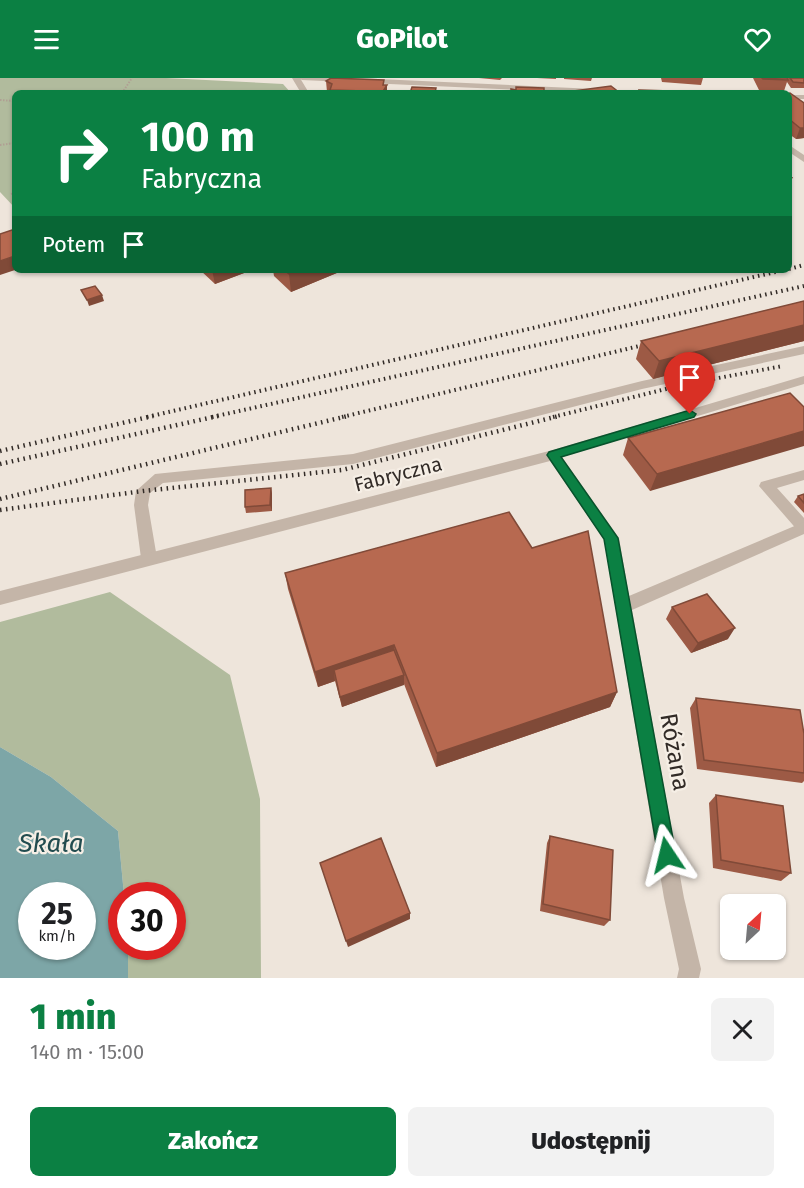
<!DOCTYPE html>
<html lang="pl">
<meta charset="utf-8">
<style>
:root{--surface:#fff;--page:#f2f2f2;--text:#202124;--muted:#757577;--accent:#0b8043}
body{margin:0;font-family:"Fira Sans",sans-serif;background:var(--page);color:var(--text);height:100vh;display:flex;flex-direction:column;font-size:22px;white-space:nowrap}
*{box-sizing:border-box;margin:0}
p{font-size:20px;color:var(--muted)}
.icon{flex:none;width:33px;height:33px;fill:none;stroke:currentColor;stroke-width:2;stroke-linecap:round;stroke-linejoin:round}
.map{position:relative;height:900px;overflow:hidden}
.sheet{display:flex;flex-direction:column;background:var(--surface);flex:1}
.sheet>*{flex:none}
.banner{position:absolute;left:12px;top:12px;width:780px;height:183px;border-radius:9px;box-shadow:0 2px 4px #0004;background:#0b8043;color:#fff;overflow:hidden}
.needle{width:39px;rotate:26deg}
.fabs{position:absolute;left:720px;top:816px;display:grid;gap:12px}
.fabs a{display:grid;place-items:center;width:66px;height:66px;border-radius:9px;background:var(--surface);box-shadow:0 2px 4px #0004;font-size:30px}
.speed{position:absolute;left:18px;top:804px;display:flex;gap:12px;font-size:30px;font-weight:700;text-align:center}
.speed>*{display:grid;place-content:center;width:78px;height:78px;border-radius:50%;background:var(--surface);box-shadow:0 2px 4px #0004;line-height:1}
.speed small{font-size:15px;font-weight:400}
.speed .limit{border:9px solid #d22;background:#fff;color:#111}
.pin{position:absolute;display:grid;place-items:center;width:51px;height:51px;color:#fff;margin:-62px -26px;border-radius:50% 50% 50% 0;rotate:-45deg;box-shadow:0 0 6px #0007}
.pin .icon{rotate:45deg}
.me{position:absolute;width:66px;margin:-33px;rotate:350deg;stroke-linejoin:round;filter:drop-shadow(0 0 4px #0008)}
.turn{display:flex;align-items:center;gap:21px;height:126px;padding:0 30px;font-size:27px}
.turn .icon{width:78px;height:78px;stroke-width:2.5}
.turn b{display:block;font-size:42px;line-height:51px}
.then{display:flex;align-items:center;height:57px;padding:0 30px;background:#0003;gap:12px;font-size:22px}
.round{display:grid;place-items:center;flex:none;width:63px;height:63px;border-radius:9px;background:var(--page)}
.headline{display:flex;align-items:center;justify-content:space-between;height:102px;padding:0 30px}
h1{font-size:36px;font-weight:800;line-height:45px;color:var(--accent)}
.action{display:flex;gap:12px;margin-top:auto;padding:12px 30px}
.action a{flex:1;height:69px;border-radius:9px;background:var(--accent);color:#fff;font-size:24px;font-weight:800;line-height:69px;text-align:center}
.action a+a{background:var(--page);color:var(--text)}
header{display:flex;justify-content:space-between;align-items:center;height:78px;padding:0 30px;background:var(--accent);color:#fff;font-size:27px;font-weight:800}
.map>svg:first-child{display:block}
.green{fill:#b1bb9d}
.water{fill:#7da6a7;fill-rule:evenodd}
.lines{fill:none;stroke-linecap:round;stroke-linejoin:round}
.path{stroke:#b09f93;stroke-width:2;stroke-dasharray:1.5 1.5;stroke-linecap:butt}
.service{fill:#c4b5a8;fill-rule:evenodd}
.minor{fill:#c4b5a8;fill-rule:evenodd}
.rail-far1{stroke:#322b27;stroke-width:4;stroke-dasharray:1.5 4;stroke-linecap:butt}
.rail{stroke:#322b27;stroke-width:4.5;stroke-dasharray:1.5 4.5;stroke-linecap:butt}
.wall{fill:#9d5a45}
.shaded-wall{fill:#804a38}
.building{fill:#b76950;stroke:#804a38;stroke-width:1.5}
.route{fill:#0b8043;stroke:#07532c;stroke-width:1.5}
.labels{text-anchor:middle;dominant-baseline:central;stroke-width:4.5;stroke-linejoin:round;paint-order:stroke}
.street-label{font-size:20px;fill:#322b27;stroke:#f6efe6}
.near-street-label{font-size:24px;fill:#322b27;stroke:#f6efe6}
.near-water-label{font-size:26px;font-style:italic;fill:#224c4f;stroke:#f6efe6}
</style>
<header><svg class="icon" aria-label="menu" viewBox="0 0 24 24"><path d="M4 6h16M4 12h16M4 18h16"/></svg>GoPilot<svg class="icon" aria-label="heart" viewBox="0 0 24 24"><path d="M12 20l-8-8c-3-5 5-10 8-4 3-6 11-1 8 4z"/></svg></header>
<div class="map">
<svg width="804" height="900" viewBox="0 0 804 900">
<rect width="100%" height="100%" fill="#eee5db"/>
<!-- green -->
<path class="green" d="M 0,0 L 166,0 L 283,6 L 291,15 L 15,15 L 15,130 L 0,114 Z
M 110,514 L 230,597 L 260,721 L 261,900 L 128,900 L 128,869 L 172,868 L 172,818 L 124,817 L 118,753 L 51,699 L 0,669 L 0,544 Z"/>
<!-- water -->
<path class="water" d="M 0,669 L 51,699 L 118,753 L 124,817 L 122,818 L 122,868 L 128,869 L 128,900 L 0,900 ZM 32,818 L 82,818 L 82,868 L 32,868 Z"/>
<g class="lines">
<!-- path -->
<path class="path" d="M 122,15 L 132,0
M 198,15 L 201,14
M 0,22 L 15,23
M 0,67 L 15,65
M 11,116 L 15,115"/>
<!-- service -->
<path class="service" d="M 292,0 L 300,0 L 309,15 L 301,15 Z
M 789,67 L 804,77 L 804,84 L 789,74 Z
M 804,268 L 804,276 L 642,311 L 353,386 L 163,405 L 150,415 L 148,427 L 157,480 L 154,484 L 149,486 L 144,484 L 141,480 L 134,427 L 136,413 L 155,396 L 353,376 L 642,303 Z
M 804,392 L 804,402 L 777,410 L 804,440 L 804,456 L 799,454 L 759,408 L 761,404 Z"/>
<!-- minor -->
<path class="minor" d="M 298,0 L 356,0 L 638,13 L 642,15 L 583,15 L 302,2 Z
M 789,17 L 804,17 L 804,21 L 789,21 Z
M 804,298 L 804,306 L 562,379 L 619,460 L 629,518 L 804,444 L 804,456 L 632,532 L 684,820 L 701,891 L 699,900 L 677,900 L 679,891 L 664,820 L 604,461 L 550,383 L 0,527 L 0,513 L 553,372 Z"/>
<!-- rail-far1 -->
<path class="rail-far1" d="M 789,191 L 804,187
M 147,339 L 784,192
M 212,339 L 804,208
M 342,339 L 656,264
M 553,339 L 686,306 L 783,288"/>
<!-- rail -->
<path class="rail" d="M 0,373 L 153,338
M 0,386 L 218,338
M 0,421 L 348,338
M 0,432 L 143,413 L 342,392 L 559,338"/>
</g>
<!-- wall -->
<path class="wall" d="M 479,0 L 502,0 L 500,2 Z
M 537,0 L 556,0 L 556,1 Z
M 564,0 L 592,0 L 591,3 L 564,1 Z
M 661,0 L 703,0 L 701,7 L 662,4 Z
M 753,0 L 804,0 L 804,10 L 791,10 L 787,4 L 784,13 L 759,12 Z
M 384,2 L 384,7 L 387,15 L 327,14 L 326,3 Z
M 789,16 L 804,60 L 796,61 L 789,56 Z
M 200,192 L 252,192 L 215,206 Z
M 273,192 L 344,192 L 291,214 L 274,198 Z
M 804,223 L 804,263 L 653,301 L 636,281 L 641,263 Z
M 804,329 L 650,413 L 623,377 L 628,360 Z
M 271,410 L 272,416 L 272,433 L 246,435 L 245,429 Z
M 804,416 L 804,435 L 794,424 L 798,418 Z
M 285,495 L 617,614 L 610,629 L 436,689 L 404,606 L 342,629 L 335,603 L 318,609 L 288,511 Z
M 672,529 L 728,561 L 691,575 L 666,541 Z
M 696,620 L 804,656 L 804,703 L 802,705 L 697,691 L 690,630 Z
M 716,717 L 791,795 L 781,803 L 713,790 L 709,725 Z
M 550,758 L 610,842 L 604,848 L 540,833 L 547,765 Z"/>
<!-- shaded-wall -->
<path class="shaded-wall" d="M 384,2 L 384,11 L 387,7 L 387,15 L 382,15 Z
M 800,50 L 804,50 L 804,60 L 796,61 Z
M 789,99 L 793,99 L 790,105 L 789,105 Z
M 15,178 L 15,192 L 0,197 L 0,183 Z
M 212,192 L 252,192 L 215,206 Z
M 299,192 L 344,192 L 291,214 L 289,196 Z
M 102,217 L 104,223 L 89,228 L 87,222 Z
M 804,247 L 804,263 L 653,301 L 659,283 Z
M 804,353 L 804,368 L 650,413 L 657,396 Z
M 271,410 L 272,416 L 272,433 L 270,427 Z
M 735,550 L 728,561 L 691,575 L 698,565 Z
M 394,567 L 395,582 L 334,592 L 335,603 L 318,609 L 315,594 Z
M 404,597 L 404,607 L 342,629 L 340,619 Z
M 617,614 L 610,629 L 436,689 L 437,675 Z
M 410,835 L 410,841 L 348,869 L 346,863 Z"/>
<!-- building -->
<path class="building" d="M 331,0 L 384,2 L 383,7 L 387,7 L 382,15 L 363,15 L 364,13 L 330,12 L 332,6 L 326,3 Z
M 762,0 L 787,0 L 788,2 L 763,1 Z
M 790,0 L 804,0 L 804,5 L 793,4 Z
M 611,8 L 620,15 L 575,15 L 573,13 Z
M 412,9 L 436,10 L 435,15 L 410,15 Z
M 516,9 L 544,10 L 544,15 L 511,15 L 511,11 L 516,12 Z
M 639,12 L 702,14 L 702,15 L 640,15 Z
M 790,15 L 804,25 L 804,50 L 800,50 L 789,41 L 789,16 Z
M 15,151 L 15,178 L 0,183 L 0,156 Z
M 284,192 L 299,192 L 289,196 Z
M 95,208 L 102,217 L 87,222 L 81,212 Z
M 804,223 L 804,247 L 659,283 L 641,263 Z
M 790,315 L 804,329 L 804,353 L 657,396 L 628,360 Z
M 271,410 L 270,427 L 245,429 L 245,412 Z
M 804,416 L 804,425 L 798,418 Z
M 509,434 L 532,470 L 588,453 L 617,614 L 437,675 L 394,567 L 315,594 L 285,495 Z
M 707,516 L 735,550 L 698,565 L 672,529 Z
M 394,572 L 404,597 L 340,619 L 334,592 Z
M 696,620 L 800,632 L 804,656 L 804,695 L 704,682 Z
M 716,717 L 783,728 L 791,795 L 721,782 Z
M 550,758 L 613,772 L 610,842 L 543,826 Z
M 381,760 L 410,835 L 346,863 L 320,785 Z"/>
<!-- route -->
<path class="route" d="M 690,332 L 696,336 L 694,339 L 561,379 L 618,460 L 676,777 L 674,783 L 667,786 L 661,783 L 658,777 L 604,461 L 547,377 L 549,374 Z"/>
<g class="labels">
<!-- street labels -->
<g class="street-label">
<text transform="translate(398 396) rotate(-14)">Fabryczna</text>
</g>
<!-- near-street labels -->
<g class="near-street-label">
<text transform="translate(675 674) rotate(80)">Różana</text>
</g>
<!-- near-water labels -->
<g class="near-water-label">
<text x="51" y="765">Skała</text>
</g>
</g>
</svg>
<div class="fabs">
<a><svg class="needle" viewBox="-14 -14 28 28"><path d="M0-13l5 13h-10z" fill="#e53935"/><path d="M0 13l5-13h-10z" fill="#757577"/></svg></a>
</div>
<div class="speed"><div>25<small>km/h</small></div><div class="limit">30</div></div>
<div class="pin" style="left:690px;top:336px;background:#d93025"><svg class="icon" aria-label="arrive" viewBox="0 0 24 24"><path d="M6 21V4h12l-3 4 3 4H6"/></svg></div>
<svg class="me" style="left:667px;top:777px" viewBox="-20 -20 40 40"><path d="M0-17L14 15 0 8-14 15z" fill="#0b8043" stroke="#fff" stroke-width="4"/></svg>
<div class="banner">
<div class="turn"><svg class="icon" aria-label="right" viewBox="0 0 24 24"><path d="M7 20v-9h11M14 6l5 5-5 5"/></svg><div><b>100 m</b>Fabryczna</div></div>
<div class="then">Potem<svg class="icon" aria-label="arrive" viewBox="0 0 24 24"><path d="M6 21V4h12l-3 4 3 4H6"/></svg></div>
</div>
</div>
<section class="sheet">
<div class="headline"><div><h1>1 min</h1><p>140 m · 15:00</p></div><a class="round"><svg class="icon" aria-label="close" viewBox="0 0 24 24"><path d="M6 6l12 12M18 6L6 18"/></svg></a></div>
<div class="action"><a>Zakończ</a><a>Udostępnij</a></div>
</section>
